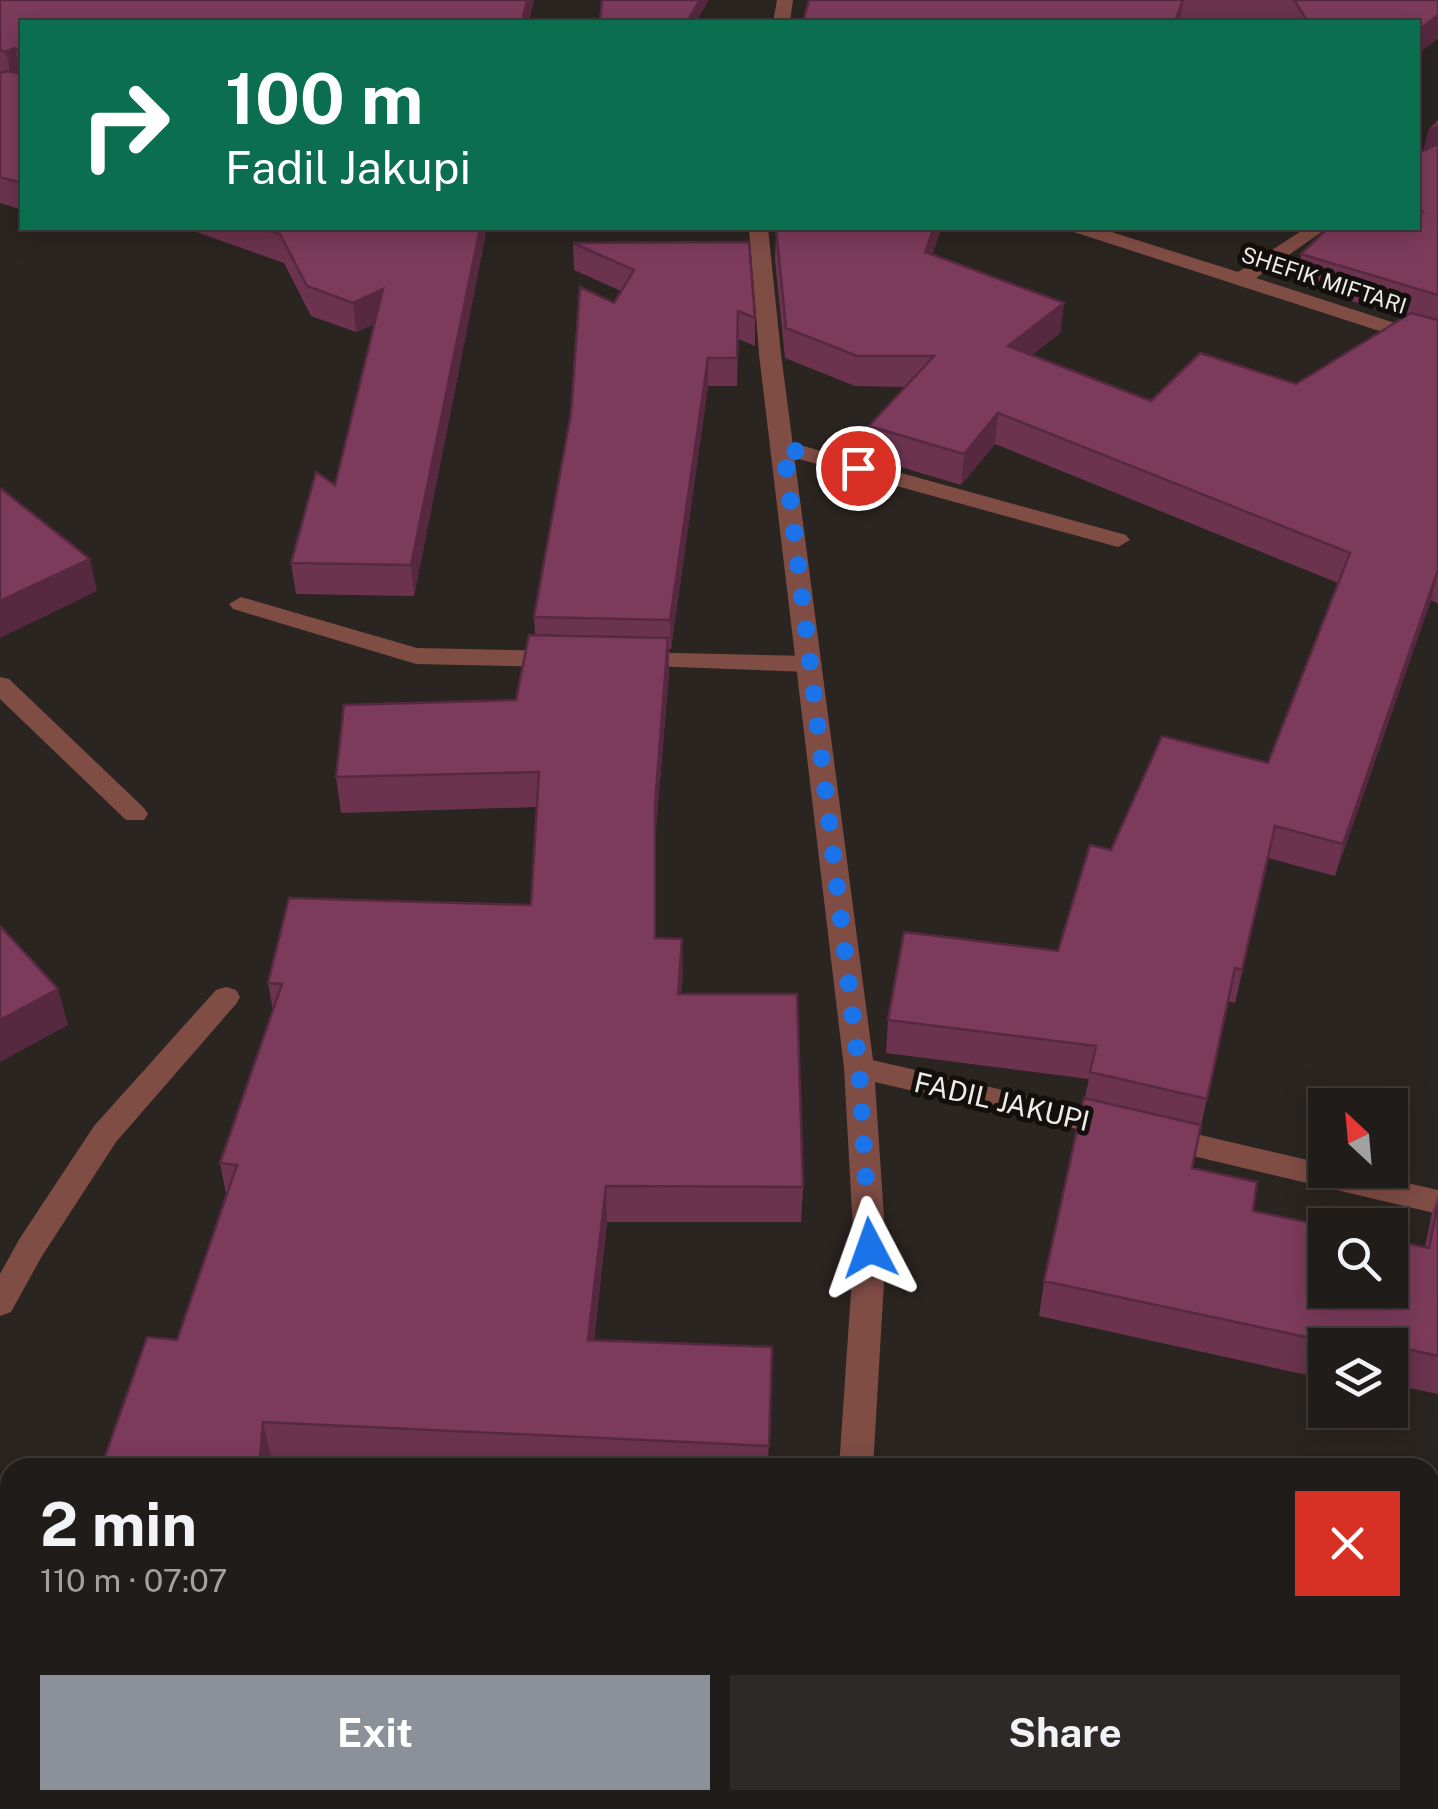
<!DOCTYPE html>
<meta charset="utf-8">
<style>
:root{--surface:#201c19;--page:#2d2926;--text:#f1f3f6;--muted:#a2a1a2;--line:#3d3a38;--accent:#8c9099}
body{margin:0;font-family:"Public Sans",sans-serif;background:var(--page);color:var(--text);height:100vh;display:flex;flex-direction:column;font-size:38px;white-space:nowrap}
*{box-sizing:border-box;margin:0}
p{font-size:32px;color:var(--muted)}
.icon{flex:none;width:55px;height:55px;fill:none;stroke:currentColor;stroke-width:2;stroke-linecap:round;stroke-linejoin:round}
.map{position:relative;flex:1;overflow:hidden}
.drawer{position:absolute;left:0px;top:1458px;width:1440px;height:352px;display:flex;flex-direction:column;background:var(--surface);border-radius:30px 30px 0 0;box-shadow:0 5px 25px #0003,0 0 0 2px var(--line)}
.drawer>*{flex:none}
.hud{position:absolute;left:20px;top:20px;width:1400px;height:210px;border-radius:0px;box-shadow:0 5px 25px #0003,0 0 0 2px var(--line);background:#0b6e4f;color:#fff;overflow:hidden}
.needle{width:65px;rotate:334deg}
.controls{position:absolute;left:1308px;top:1088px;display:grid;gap:20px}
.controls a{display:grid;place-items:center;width:100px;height:100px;border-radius:0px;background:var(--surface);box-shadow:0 5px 25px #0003,0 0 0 2px var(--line);font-size:50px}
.pin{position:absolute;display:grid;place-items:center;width:85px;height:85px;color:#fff;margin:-42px;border:5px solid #fff;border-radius:50%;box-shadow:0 2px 10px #0007}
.me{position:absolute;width:110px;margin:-55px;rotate:356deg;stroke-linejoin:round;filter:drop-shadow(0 0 8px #0008)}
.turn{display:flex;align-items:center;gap:35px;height:210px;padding:0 40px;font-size:45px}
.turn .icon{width:130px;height:130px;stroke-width:2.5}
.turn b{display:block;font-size:70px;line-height:85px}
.round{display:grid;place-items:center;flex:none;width:105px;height:105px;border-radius:0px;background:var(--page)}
.head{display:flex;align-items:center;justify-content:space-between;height:170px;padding:0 40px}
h1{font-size:60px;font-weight:700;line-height:75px}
.cta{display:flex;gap:20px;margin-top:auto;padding:20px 40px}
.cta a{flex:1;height:115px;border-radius:0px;background:var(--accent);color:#fff;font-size:40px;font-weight:700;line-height:115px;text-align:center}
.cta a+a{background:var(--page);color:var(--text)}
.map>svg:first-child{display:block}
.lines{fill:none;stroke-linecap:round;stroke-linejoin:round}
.minor{fill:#804d45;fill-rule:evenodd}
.tertiary{fill:#804d45;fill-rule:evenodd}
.wall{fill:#6b334e}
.shaded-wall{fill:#572940}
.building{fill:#7c3b5b;stroke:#572940;stroke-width:2.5}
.route{stroke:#1a73e8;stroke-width:18;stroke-dasharray:0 32.4}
.labels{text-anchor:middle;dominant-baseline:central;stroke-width:10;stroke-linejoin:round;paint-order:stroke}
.far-street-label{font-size:22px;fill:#eeebe8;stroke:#120f0d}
.street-label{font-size:28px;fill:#eeebe8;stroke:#120f0d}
</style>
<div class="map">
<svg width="1438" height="1809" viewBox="0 0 1438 1809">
<rect width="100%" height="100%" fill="#2b2521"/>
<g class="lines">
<!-- minor -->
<path class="minor" d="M 1071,228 L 1099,228 L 1238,272 L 1306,228 L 1327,228 L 1256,278 L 1438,337 L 1438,350 L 1074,232 Z
M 785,441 L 1126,535 L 1130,540 L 1118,547 L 777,453 L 774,448 Z
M 241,597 L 417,648 L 559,651 L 571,659 L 559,667 L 416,664 L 233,609 L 229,604 Z
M 632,652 L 810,656 L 822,664 L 810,672 L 623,665 L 620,660 Z
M 0,677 L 9,679 L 144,808 L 148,814 L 144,820 L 126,820 L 0,699 Z
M 226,987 L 236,990 L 240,997 L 236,1004 L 116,1142 L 42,1256 L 11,1312 L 0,1316 L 0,1274 L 20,1238 L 94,1126 L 216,990 Z
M 859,1057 L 1116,1116 L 1127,1119 L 1131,1127 L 1127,1135 L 1116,1138 L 849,1076 L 844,1068 L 849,1060 Z
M 1162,1126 L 1325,1164 L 1325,1170 L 1351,1170 L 1438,1190 L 1438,1214 L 1151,1146 L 1147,1138 L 1151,1130 Z
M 1430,1503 L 1438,1504 L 1438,1534 L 1430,1533 Z"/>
<!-- tertiary -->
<path class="tertiary" d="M 777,0 L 793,0 L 790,22 L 773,22 Z
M 749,228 L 768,228 L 781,354 L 874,1068 L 886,1248 L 873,1468 L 839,1468 L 854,1248 L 844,1068 L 759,354 Z
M 815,1800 L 853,1800 L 853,1809 L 815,1809 Z"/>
</g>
<!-- wall -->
<path class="wall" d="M 0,0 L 22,22 L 22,210 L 0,203 Z
M 809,0 L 1438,0 L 1438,38 L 1418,54 L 1418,22 L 803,22 Z
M 1438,120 L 1438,604 L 1431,600 L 1335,876 L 1268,858 L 1235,1003 L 1228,1001 L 1192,1168 L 1253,1211 L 1425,1247 L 1431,1216 L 1438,1195 L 1438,1394 L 1390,1384 L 1390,1345 L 1325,1345 L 1325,1379 L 1039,1316 L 1044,1281 L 1089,1079 L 886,1053 L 888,1020 L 1058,951 L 1111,850 L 1268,763 L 1338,583 L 995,444 L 961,485 L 867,457 L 869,426 L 906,387 L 855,386 L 785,358 L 775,260 L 776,228 L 933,254 L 1064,303 L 1060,333 L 1032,355 L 1151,401 L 1296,384 L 1404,317 L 1296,284 L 1301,254 L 1418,228 L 1418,153 L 1424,149 L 1429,129 Z
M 185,228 L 486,228 L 486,233 L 414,596 L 296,594 L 291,563 L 335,485 L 375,324 L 356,332 L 311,316 L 284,263 Z
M 573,243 L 755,318 L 755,346 L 738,339 L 737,386 L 708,386 L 671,649 L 669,649 L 669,673 L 655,839 L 656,938 L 682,939 L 681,994 L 803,1187 L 801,1222 L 607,1222 L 594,1341 L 772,1347 L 768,1468 L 498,1468 L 271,1457 L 270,1468 L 101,1468 L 177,1340 L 226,1194 L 220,1163 L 273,1011 L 268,983 L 531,905 L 537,807 L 341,813 L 336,777 L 516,700 L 535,635 L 534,617 L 614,303 L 621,291 L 574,270 Z
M 1048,1800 L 1298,1800 L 1299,1809 L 1048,1809 Z"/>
<!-- shaded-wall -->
<path class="shaded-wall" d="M 527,0 L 534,0 L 529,22 L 522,22 Z
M 700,0 L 709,0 L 696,22 L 687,22 Z
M 1183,0 L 1180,22 L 1175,22 Z
M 1438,15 L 1438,38 L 1418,54 L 1418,31 Z
M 15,48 L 21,76 L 12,79 L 6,52 Z
M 1438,126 L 1438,154 L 1423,157 L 1429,129 Z
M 480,228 L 486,228 L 486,233 L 414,596 L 411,565 Z
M 934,228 L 942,228 L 923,281 L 925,252 Z
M 383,289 L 387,318 L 356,332 L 353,303 Z
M 1064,303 L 1060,333 L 1005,376 L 1008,346 Z
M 708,358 L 708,386 L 671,649 L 670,620 Z
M 998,413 L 995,444 L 961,485 L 964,454 Z
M 90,559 L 97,591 L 0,638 L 0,601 Z
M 1438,570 L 1431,600 L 1335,876 L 1343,844 Z
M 668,638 L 669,673 L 655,839 L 656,974 L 655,804 Z
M 682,939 L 683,975 L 678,1029 L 678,994 Z
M 58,989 L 68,1025 L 0,1062 L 0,1020 Z
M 606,1186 L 607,1222 L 590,1375 L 588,1340 Z
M 263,1422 L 271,1457 L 270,1468 L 259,1468 Z
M 151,1800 L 171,1800 L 169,1809 L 149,1809 Z"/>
<!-- building -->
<path class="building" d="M 0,0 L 527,0 L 522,22 L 22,22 L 22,183 L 0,177 L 0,73 L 7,71 L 18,73 L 20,52 L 15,48 L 6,52 L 0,50 Z
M 602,0 L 700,0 L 687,22 L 600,22 Z
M 809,0 L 1183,0 L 1175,22 L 803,22 Z
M 1294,0 L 1438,0 L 1438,15 L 1418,31 L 1418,22 L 1308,22 Z
M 1438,144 L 1438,295 L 1301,254 L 1328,228 L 1418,228 L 1418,209 L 1422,211 L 1418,204 L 1418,153 Z
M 262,228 L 480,228 L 411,565 L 291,563 L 316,472 L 335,485 L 383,289 L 353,303 L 307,286 L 280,234 Z
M 776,228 L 934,228 L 925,252 L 1064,303 L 1008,346 L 1151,401 L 1200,353 L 1296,384 L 1411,313 L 1438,320 L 1438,570 L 1343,844 L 1275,826 L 1242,970 L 1235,968 L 1207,1099 L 1090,1072 L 1096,1046 L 888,1020 L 904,932 L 1058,951 L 1090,845 L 1111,850 L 1162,736 L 1268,763 L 1350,553 L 998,413 L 964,454 L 869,426 L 934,356 L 857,356 L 786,328 Z
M 749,242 L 755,318 L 738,311 L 737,358 L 708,358 L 670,620 L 534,617 L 571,413 L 580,287 L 614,303 L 634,270 L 573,243 Z
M 0,488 L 90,559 L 0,601 Z
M 529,635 L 668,638 L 655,804 L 655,938 L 682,939 L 678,994 L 797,994 L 803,1187 L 606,1186 L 588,1340 L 772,1347 L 769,1446 L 263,1422 L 259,1468 L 101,1468 L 147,1337 L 177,1340 L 237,1165 L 220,1163 L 282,984 L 268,983 L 289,898 L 531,905 L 539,772 L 336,777 L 344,705 L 516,700 Z
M 0,926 L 58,989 L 0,1020 Z
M 1084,1098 L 1201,1125 L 1192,1168 L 1257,1182 L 1253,1211 L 1325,1226 L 1325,1290 L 1390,1290 L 1390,1240 L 1429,1248 L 1438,1204 L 1438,1356 L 1390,1345 L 1343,1345 L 1044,1281 Z
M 0,1732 L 10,1733 L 10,1800 L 151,1800 L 149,1809 L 0,1809 Z
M 371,1800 L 668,1800 L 667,1809 L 369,1809 Z
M 1056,1800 L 1298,1800 L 1299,1809 L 1056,1809 Z"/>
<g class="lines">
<!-- route -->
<path class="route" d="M 858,468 L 784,448 L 859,1068 L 870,1248"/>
</g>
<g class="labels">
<!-- far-street labels -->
<g class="far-street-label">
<text transform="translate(1324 280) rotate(18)">SHEFIK MIFTARI</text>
</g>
<!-- street labels -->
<g class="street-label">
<text transform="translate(1002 1101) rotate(13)">FADIL JAKUPI</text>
</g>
</g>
</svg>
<div class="controls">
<a><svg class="needle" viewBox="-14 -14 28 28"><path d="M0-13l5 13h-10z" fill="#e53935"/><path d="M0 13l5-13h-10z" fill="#a2a1a2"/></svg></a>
<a><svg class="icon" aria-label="search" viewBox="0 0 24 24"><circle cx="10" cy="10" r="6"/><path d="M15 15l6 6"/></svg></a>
<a><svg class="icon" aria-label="layers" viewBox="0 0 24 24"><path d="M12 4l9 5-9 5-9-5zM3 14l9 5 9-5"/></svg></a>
</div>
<div class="pin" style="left:858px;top:468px;background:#d93025"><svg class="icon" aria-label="arrive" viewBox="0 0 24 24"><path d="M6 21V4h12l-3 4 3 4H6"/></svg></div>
<svg class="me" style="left:870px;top:1248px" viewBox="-20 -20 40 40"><path d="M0-17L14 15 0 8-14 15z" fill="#1a73e8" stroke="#fff" stroke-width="4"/></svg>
<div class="hud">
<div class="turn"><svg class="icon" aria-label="right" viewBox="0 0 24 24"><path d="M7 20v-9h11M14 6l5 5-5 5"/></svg><div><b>100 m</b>Fadil Jakupi</div></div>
</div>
<section class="drawer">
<div class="head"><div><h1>2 min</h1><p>110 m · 07:07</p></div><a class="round" style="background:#d93025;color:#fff"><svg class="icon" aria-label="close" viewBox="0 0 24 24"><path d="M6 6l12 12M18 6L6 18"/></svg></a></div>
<div class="cta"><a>Exit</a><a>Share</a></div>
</section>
</div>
